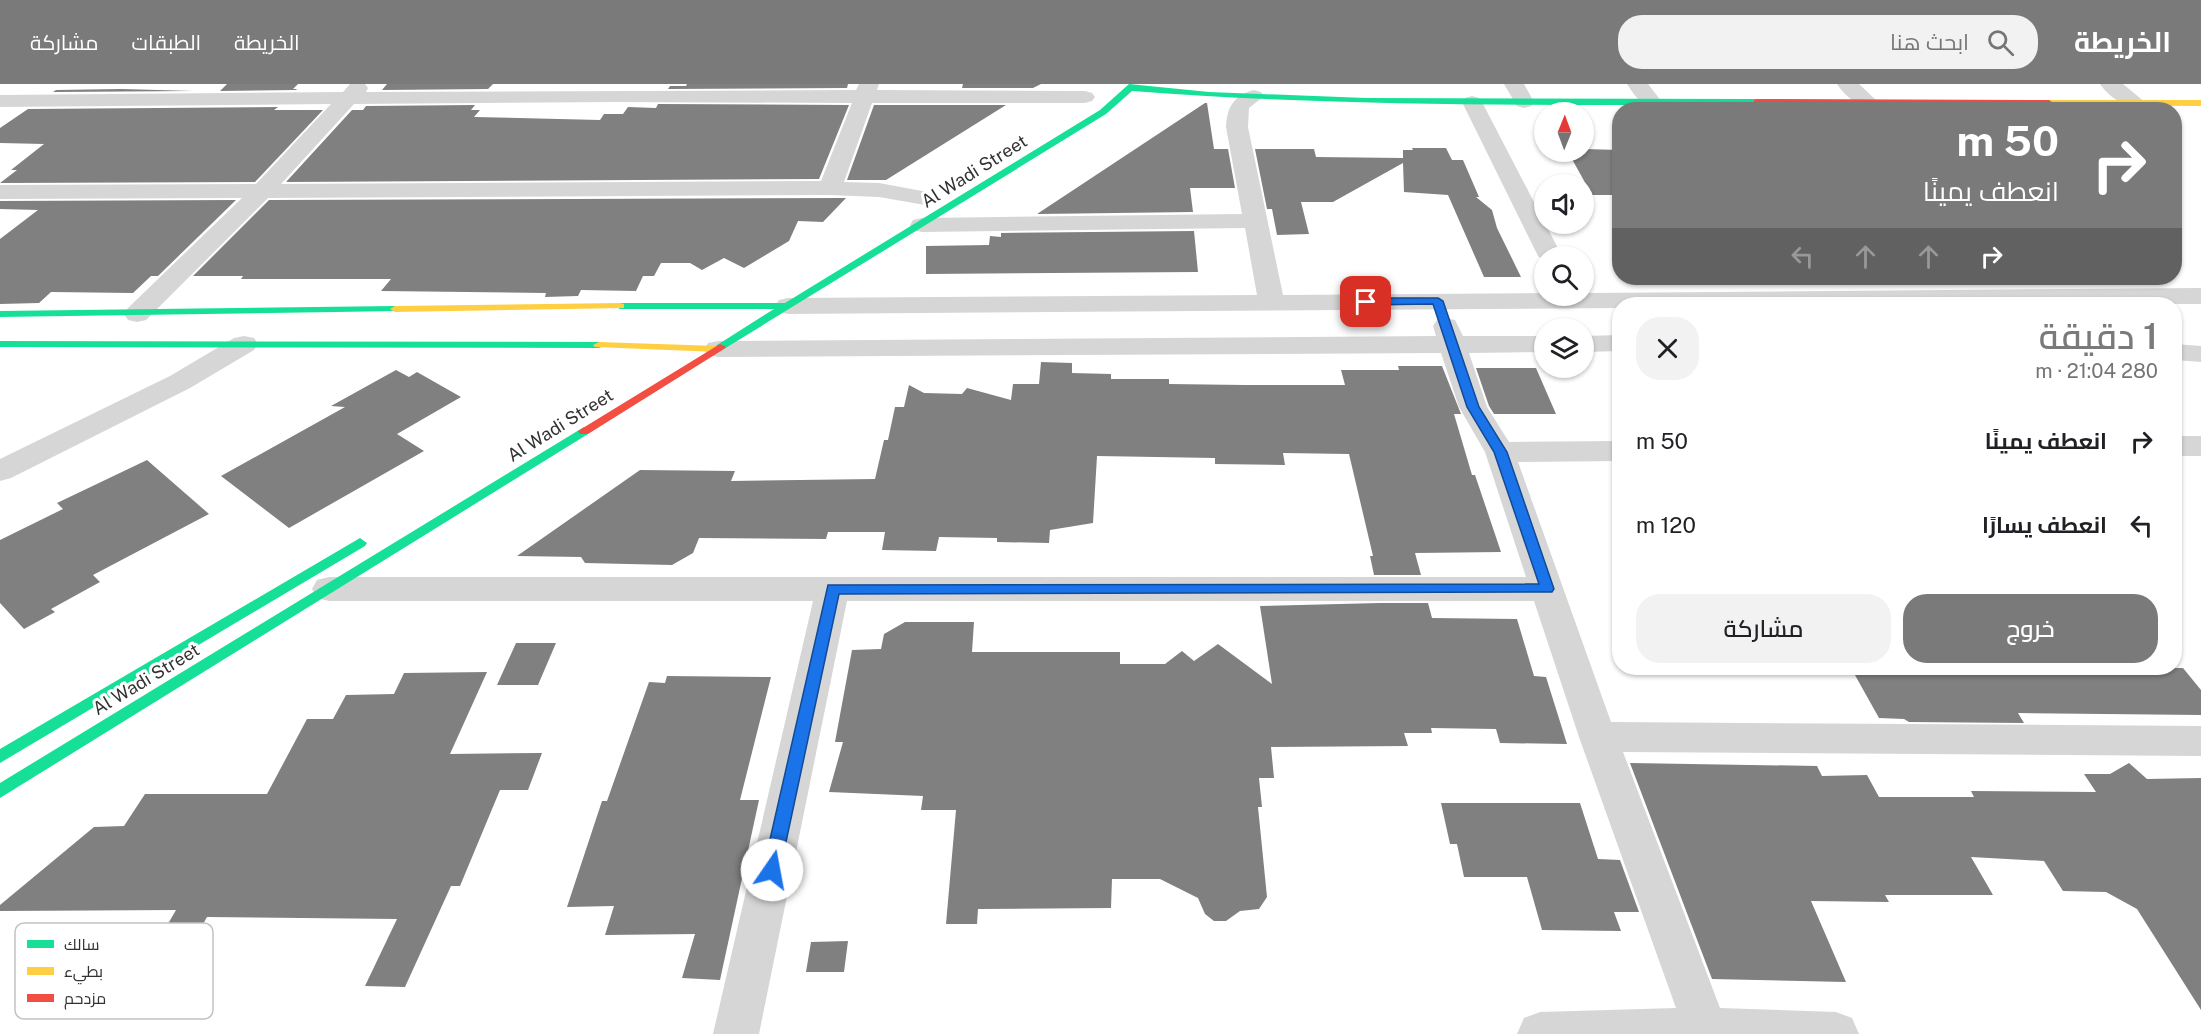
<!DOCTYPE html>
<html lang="ar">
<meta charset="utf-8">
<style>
:root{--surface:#fff;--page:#f2f2f2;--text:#202124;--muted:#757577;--accent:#7a7a7a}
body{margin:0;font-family:"Public Sans",Cairo,sans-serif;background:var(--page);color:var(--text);direction:rtl;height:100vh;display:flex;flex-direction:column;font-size:22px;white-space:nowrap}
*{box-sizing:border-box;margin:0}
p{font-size:20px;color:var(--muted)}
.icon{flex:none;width:33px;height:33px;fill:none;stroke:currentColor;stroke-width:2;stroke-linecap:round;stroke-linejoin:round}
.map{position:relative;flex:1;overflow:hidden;direction:ltr}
.drawer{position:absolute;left:1612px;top:213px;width:570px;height:378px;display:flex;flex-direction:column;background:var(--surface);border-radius:24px;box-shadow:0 2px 4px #0004;direction:rtl}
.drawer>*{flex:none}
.top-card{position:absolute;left:1612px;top:18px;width:570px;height:183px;border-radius:24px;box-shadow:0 2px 4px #0004;direction:rtl;background:#7a7a7a;color:#fff;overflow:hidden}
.needle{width:39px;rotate:1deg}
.buttons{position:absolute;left:1534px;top:18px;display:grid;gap:12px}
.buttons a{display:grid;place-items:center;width:60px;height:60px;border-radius:50%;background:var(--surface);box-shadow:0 2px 4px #0004;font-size:30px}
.pin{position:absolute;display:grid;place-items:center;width:51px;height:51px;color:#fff;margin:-26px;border-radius:12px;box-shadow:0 3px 9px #0006}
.me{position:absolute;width:66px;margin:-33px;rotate:12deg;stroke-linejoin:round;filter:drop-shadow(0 0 4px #0008)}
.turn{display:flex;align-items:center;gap:21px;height:126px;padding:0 24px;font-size:27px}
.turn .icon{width:78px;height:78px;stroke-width:2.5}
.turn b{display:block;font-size:42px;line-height:51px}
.lanes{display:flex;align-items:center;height:57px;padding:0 24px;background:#0003;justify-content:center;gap:30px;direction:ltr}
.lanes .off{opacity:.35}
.round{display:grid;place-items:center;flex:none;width:63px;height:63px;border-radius:24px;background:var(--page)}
.head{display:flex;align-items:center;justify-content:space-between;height:102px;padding:0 24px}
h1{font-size:36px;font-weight:600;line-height:45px;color:var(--accent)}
.button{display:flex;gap:12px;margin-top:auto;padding:12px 24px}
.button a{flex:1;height:69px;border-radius:24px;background:var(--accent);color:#fff;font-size:24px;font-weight:600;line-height:69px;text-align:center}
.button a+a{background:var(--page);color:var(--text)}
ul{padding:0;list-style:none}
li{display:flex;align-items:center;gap:18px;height:84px;padding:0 24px}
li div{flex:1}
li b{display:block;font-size:22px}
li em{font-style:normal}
header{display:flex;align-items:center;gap:36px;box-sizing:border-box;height:84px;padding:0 30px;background:var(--accent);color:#fff}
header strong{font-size:28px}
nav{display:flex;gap:33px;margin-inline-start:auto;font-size:21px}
.search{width:420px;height:54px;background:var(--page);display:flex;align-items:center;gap:15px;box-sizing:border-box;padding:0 21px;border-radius:24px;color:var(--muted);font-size:22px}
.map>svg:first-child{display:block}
.building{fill:#808080}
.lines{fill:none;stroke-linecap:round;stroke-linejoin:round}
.street{fill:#d6d6d6;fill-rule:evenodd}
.fast{fill:#16e098;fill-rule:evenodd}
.slow{fill:#ffcf43;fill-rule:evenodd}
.jam{fill:#f24e42;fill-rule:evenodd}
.route{fill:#1a73e8;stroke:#114b97;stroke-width:1.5}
.labels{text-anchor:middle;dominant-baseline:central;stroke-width:6;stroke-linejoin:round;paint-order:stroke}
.street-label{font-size:18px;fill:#323232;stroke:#fff}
.key{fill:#fff;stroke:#c2c2c2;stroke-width:1.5}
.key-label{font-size:16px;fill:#323232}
</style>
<header>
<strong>الخريطة</strong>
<div class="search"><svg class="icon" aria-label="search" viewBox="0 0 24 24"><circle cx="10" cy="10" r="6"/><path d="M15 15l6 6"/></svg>ابحث هنا</div>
<nav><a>الخريطة</a><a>الطبقات</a><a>مشاركة</a></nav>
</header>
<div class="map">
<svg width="2201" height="950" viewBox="0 0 2201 950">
<rect width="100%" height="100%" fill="#fff"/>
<!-- building -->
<path class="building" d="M 227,0 L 298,0 L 293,5 L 297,5 L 296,6 L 220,7 Z
M 387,0 L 493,0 L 488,5 L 382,6 Z
M 687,0 L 848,0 L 847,4 L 668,5 L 670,2 L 686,2 Z
M 963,0 L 1041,0 L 1033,4 L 962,4 Z
M 122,5 L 193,7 L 53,8 L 56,6 Z
M 1205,19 L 1207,19 L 1214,65 L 1228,65 L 1235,104 L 1190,104 L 1193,128 L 1037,130 Z
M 658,20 L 849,21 L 819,95 L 286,98 L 352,26 L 363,26 L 366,22 L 475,21 L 471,26 L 480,26 L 474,33 L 600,36 L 604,30 L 623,30 L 628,23 L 656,24 Z
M 874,21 L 1006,21 L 886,96 L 847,96 Z
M 278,23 L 274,26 L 323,26 L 255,98 L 0,99 L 17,86 L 11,86 L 44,60 L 0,59 L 0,44 L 28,25 Z
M 1412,64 L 1446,64 L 1452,76 L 1463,76 L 1479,113 L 1476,113 L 1492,126 L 1497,144 L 1521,193 L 1484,193 L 1448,111 L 1404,108 L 1403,79 L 1333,118 L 1301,118 L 1309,150 L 1277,151 L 1272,125 L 1267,125 L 1255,65 L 1314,65 L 1316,73 L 1403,74 L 1403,66 L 1413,66 Z
M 1584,65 L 1620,66 L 1620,111 L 1592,111 L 1568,68 L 1584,68 Z
M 846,114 L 823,138 L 798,137 L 789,157 L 744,184 L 724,174 L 702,186 L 690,179 L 661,179 L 654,192 L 643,192 L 636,207 L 581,206 L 578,212 L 545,213 L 546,209 L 381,207 L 391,195 L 241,195 L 243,192 L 193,192 L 269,116 Z
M 236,116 L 158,192 L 151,192 L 133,209 L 51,208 L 39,219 L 0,220 L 0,155 L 38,126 L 0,125 L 0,117 Z
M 1194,147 L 1198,188 L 926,190 L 926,162 L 989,161 L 990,152 L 1001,153 L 1001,149 Z
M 1041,278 L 1072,279 L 1072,289 L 1111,290 L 1111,295 L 1169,295 L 1169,300 L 1245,301 L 1345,301 L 1341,286 L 1399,286 L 1398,282 L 1442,282 L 1461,330 L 1454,330 L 1472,391 L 1475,391 L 1501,468 L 1415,469 L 1421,491 L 1374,491 L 1370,472 L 1373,472 L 1349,370 L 1283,369 L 1285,381 L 1215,380 L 1215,374 L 1097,372 L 1093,439 L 1050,446 L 1049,459 L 997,458 L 997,454 L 939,453 L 936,467 L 882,466 L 885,448 L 828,448 L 826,455 L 699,454 L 693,469 L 672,481 L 585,479 L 581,473 L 517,472 L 640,386 L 735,387 L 731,397 L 875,395 L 884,356 L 888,356 L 895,323 L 904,323 L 909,301 L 924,309 L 962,310 L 967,304 L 1011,316 L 1013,300 L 1039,300 Z
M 1476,284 L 1536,284 L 1556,330 L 1494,330 L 1489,322 Z
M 396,286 L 409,293 L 417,288 L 461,313 L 397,350 L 424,367 L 289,444 L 221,392 L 345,323 L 331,322 Z
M 147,376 L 209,430 L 93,491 L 100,498 L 51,525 L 55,528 L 24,545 L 0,519 L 0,456 L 63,425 L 57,419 Z
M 1380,519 L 1428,519 L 1432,534 L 1517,535 L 1534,592 L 1546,593 L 1567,660 L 1500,659 L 1496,645 L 1431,644 L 1432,649 L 1404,649 L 1408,662 L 1271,663 L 1274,694 L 1259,694 L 1262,723 L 1258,723 L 1267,813 L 1259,825 L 1240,827 L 1226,837 L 1214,837 L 1205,830 L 1198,814 L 1160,795 L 1112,795 L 1111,824 L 978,825 L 977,840 L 946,840 L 956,726 L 921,726 L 923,712 L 829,708 L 843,658 L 835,658 L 852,566 L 881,565 L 884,550 L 905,538 L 974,538 L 972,568 L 1120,568 L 1120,580 L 1165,580 L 1182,567 L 1194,577 L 1218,560 L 1272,600 L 1260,522 Z
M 516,559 L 556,559 L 538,601 L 497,601 Z
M 1851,584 L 2183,584 L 2201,606 L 2201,631 L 2018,629 L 2024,639 L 1909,638 L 1904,635 L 1879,634 Z
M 487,588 L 450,670 L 542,669 L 528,706 L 500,706 L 460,802 L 451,802 L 405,903 L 365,902 L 397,835 L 207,833 L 158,921 L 121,921 L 176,826 L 0,827 L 0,821 L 94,743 L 124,742 L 145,710 L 267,710 L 307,635 L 333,635 L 346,611 L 394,610 L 404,589 Z
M 667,592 L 771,593 L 740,716 L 759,716 L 720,896 L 682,894 L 695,850 L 605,851 L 614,822 L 567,823 L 602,717 L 607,717 L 649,598 L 665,599 Z
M 1630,679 L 1817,682 L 1822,692 L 1867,691 L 1879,713 L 1974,713 L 1971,707 L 2096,708 L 2084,690 L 2110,690 L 2129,679 L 2147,695 L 2201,694 L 2201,926 L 2137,825 L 2106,808 L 2063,807 L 2044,777 L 1971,773 L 1993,811 L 1885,811 L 1889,818 L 1811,817 L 1846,898 L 1712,895 Z
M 1441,719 L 1580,719 L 1598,775 L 1620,776 L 1639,828 L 1614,828 L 1621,847 L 1542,846 L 1527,793 L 1464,793 L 1457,760 L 1450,760 Z
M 848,857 L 844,888 L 806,888 L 811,858 Z"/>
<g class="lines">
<!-- street -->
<path class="street" d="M 350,0 L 365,0 L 368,4 L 366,8 L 856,6 L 859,0 L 879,0 L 877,6 L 1085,7 L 1092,9 L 1095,13 L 1092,17 L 1085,19 L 872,19 L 844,98 L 879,99 L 933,109 L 937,114 L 933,119 L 925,121 L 879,113 L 830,111 L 268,114 L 146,236 L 137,238 L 128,236 L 124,230 L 128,224 L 242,114 L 0,115 L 0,101 L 256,100 L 331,20 L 0,23 L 0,11 L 343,8 ZM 613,18 L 852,19 L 821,97 L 281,100 L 354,20 Z
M 1504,0 L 1524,0 L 1534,18 L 1531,22 L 1524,24 L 1517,22 Z
M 1627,0 L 1648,0 L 1662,18 L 1659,22 C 1643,26 1635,12 1627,0 Z
M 1837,0 L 1859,0 L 1878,18 L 1875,22 C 1860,26 1845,12 1837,0 Z
M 2100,0 L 2123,0 L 2146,19 L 2143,23 C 2128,27 2108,12 2100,0 Z
M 1254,6 L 1261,8 L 1264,12 L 1249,24 L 1248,43 L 1283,211 L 1545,209 L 1545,212 L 1584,212 L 1584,209 L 2201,204 L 2201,220 L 1620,220 L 1620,224 L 788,230 L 779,228 L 775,222 L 779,216 L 788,214 L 1257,211 L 1245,144 L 922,148 L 913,146 L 910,141 L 913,136 L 922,134 L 1242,130 L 1226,43 C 1227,23 1234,11 1254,6 Z
M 1472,12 L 1479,14 L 1482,18 L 1562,172 L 1545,172 L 1545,178 L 1538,172 L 1462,18 L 1465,14 Z
M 1446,234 L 1455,236 L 1463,252 L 1545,252 L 1545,268 L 1469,269 L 1487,323 L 1509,358 L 1620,357 L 1620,377 L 1518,378 L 1611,638 L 2201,642 L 2201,672 L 1623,668 L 1720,924 L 1836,928 L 1852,934 L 1859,950 L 1517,950 L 1524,934 L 1540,928 L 1676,924 L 1579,653 L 1534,517 L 847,517 L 759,950 L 713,950 L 813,517 L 329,517 L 317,514 L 312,505 L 317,496 L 329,493 L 1526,493 L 1485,368 L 1459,323 L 1441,269 L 718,273 L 708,271 L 704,265 L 708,259 L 718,257 L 1436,252 L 1433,242 L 1437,236 Z
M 1620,251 L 1620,267 L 1584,268 L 1584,252 Z
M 244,252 L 254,254 L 258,260 L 254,266 L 190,304 L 11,394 L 0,397 L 0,375 L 170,292 L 234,254 Z
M 2175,260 L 2201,262 L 2201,278 L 2175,276 Z
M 2175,352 L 2201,352 L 2201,372 L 2175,372 Z"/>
<!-- fast -->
<path class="fast" d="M 1129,0 L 1209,8 L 1366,14 L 1757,15 L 1761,18 L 1757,21 C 1548,21 1340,23 1132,7 L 1106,30 L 724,265 L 716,265 L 714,263 L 774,225 L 620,225 L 615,222 L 620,219 L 785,219 L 1100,26 Z
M 395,222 L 399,223 L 399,227 L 0,233 L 0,227 Z
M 0,257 L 599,258 L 605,261 L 599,264 L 0,263 Z
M 584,343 L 590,347 L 588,350 L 0,714 L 0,699 Z
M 360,454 L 367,459 L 365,462 L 0,679 L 0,665 Z"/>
<!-- slow -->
<path class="slow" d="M 2049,16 L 2201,16 L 2201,22 L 2046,21 L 2046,17 Z
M 620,219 L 624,220 L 624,224 L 395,228 L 390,225 L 395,222 Z
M 599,258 L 718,262 L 724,265 L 718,268 L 595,263 L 593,261 Z"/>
<!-- jam -->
<path class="jam" d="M 1757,15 L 2049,16 L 2053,19 L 2049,22 L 1754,20 L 1754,16 Z
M 720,260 L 726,263 L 724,265 L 588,350 L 580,350 L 578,347 Z"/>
</g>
<!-- route -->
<path class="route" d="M 1438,214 L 1443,217 L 1479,323 L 1507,368 L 1554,505 L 1552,508 L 839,510 L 780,786 L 778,791 L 772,794 L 766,791 L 763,786 L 828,501 L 1539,500 L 1494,368 L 1467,323 L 1433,220 L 1366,221 L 1361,218 L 1366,214 Z"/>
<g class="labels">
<!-- street labels -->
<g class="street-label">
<text transform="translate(974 87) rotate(-32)">Al Wadi Street</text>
<text transform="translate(560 341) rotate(-32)">Al Wadi Street</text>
<text transform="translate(146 595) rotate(-31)">Al Wadi Street</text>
</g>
</g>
<!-- legend -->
<rect x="15" y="839" width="198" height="96" rx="9" class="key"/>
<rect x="27" y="856" width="27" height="8" fill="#16e098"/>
<rect x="27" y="883" width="27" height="8" fill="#ffcf43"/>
<rect x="27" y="910" width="27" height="8" fill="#f24e42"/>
<g class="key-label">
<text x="64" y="866">سالك</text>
<text x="64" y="893">بطيء</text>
<text x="64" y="920">مزدحم</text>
</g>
</svg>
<div class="buttons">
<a><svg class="needle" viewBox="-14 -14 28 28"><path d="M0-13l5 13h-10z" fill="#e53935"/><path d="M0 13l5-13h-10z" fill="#757577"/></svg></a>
<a><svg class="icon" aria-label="sound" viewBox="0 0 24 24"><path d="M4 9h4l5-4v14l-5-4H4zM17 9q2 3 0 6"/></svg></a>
<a><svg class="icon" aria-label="search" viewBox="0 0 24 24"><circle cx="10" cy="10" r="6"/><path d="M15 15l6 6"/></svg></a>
<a><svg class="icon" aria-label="layers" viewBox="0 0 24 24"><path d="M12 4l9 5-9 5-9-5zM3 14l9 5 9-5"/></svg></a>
</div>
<div class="pin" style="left:1366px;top:218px;background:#d93025"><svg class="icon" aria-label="arrive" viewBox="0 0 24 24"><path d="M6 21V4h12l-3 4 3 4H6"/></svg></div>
<svg class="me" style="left:772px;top:786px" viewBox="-20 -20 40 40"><circle r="19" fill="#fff"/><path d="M0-13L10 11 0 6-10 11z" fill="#1a73e8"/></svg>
<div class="top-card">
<div class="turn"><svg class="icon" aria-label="right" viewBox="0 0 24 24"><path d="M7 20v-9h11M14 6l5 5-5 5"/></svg><div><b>50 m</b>انعطف يمينًا</div></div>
<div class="lanes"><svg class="icon off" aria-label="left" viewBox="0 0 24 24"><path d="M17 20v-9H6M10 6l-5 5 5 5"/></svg><svg class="icon off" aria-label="ahead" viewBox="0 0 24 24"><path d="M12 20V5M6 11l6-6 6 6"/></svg><svg class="icon off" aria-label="ahead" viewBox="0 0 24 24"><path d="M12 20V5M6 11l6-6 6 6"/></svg><svg class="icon" aria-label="right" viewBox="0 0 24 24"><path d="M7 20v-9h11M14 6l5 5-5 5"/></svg></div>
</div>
<section class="drawer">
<div class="head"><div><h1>1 دقيقة</h1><p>280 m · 21:04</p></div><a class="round"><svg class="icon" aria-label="close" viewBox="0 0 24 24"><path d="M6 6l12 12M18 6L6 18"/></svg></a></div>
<ul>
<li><svg class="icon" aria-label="right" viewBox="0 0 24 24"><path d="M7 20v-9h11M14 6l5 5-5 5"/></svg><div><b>انعطف يمينًا</b></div><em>50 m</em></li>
<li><svg class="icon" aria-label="left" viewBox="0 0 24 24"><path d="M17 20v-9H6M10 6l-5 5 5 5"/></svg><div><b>انعطف يسارًا</b></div><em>120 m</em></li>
</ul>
<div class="button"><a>خروج</a><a>مشاركة</a></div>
</section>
</div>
